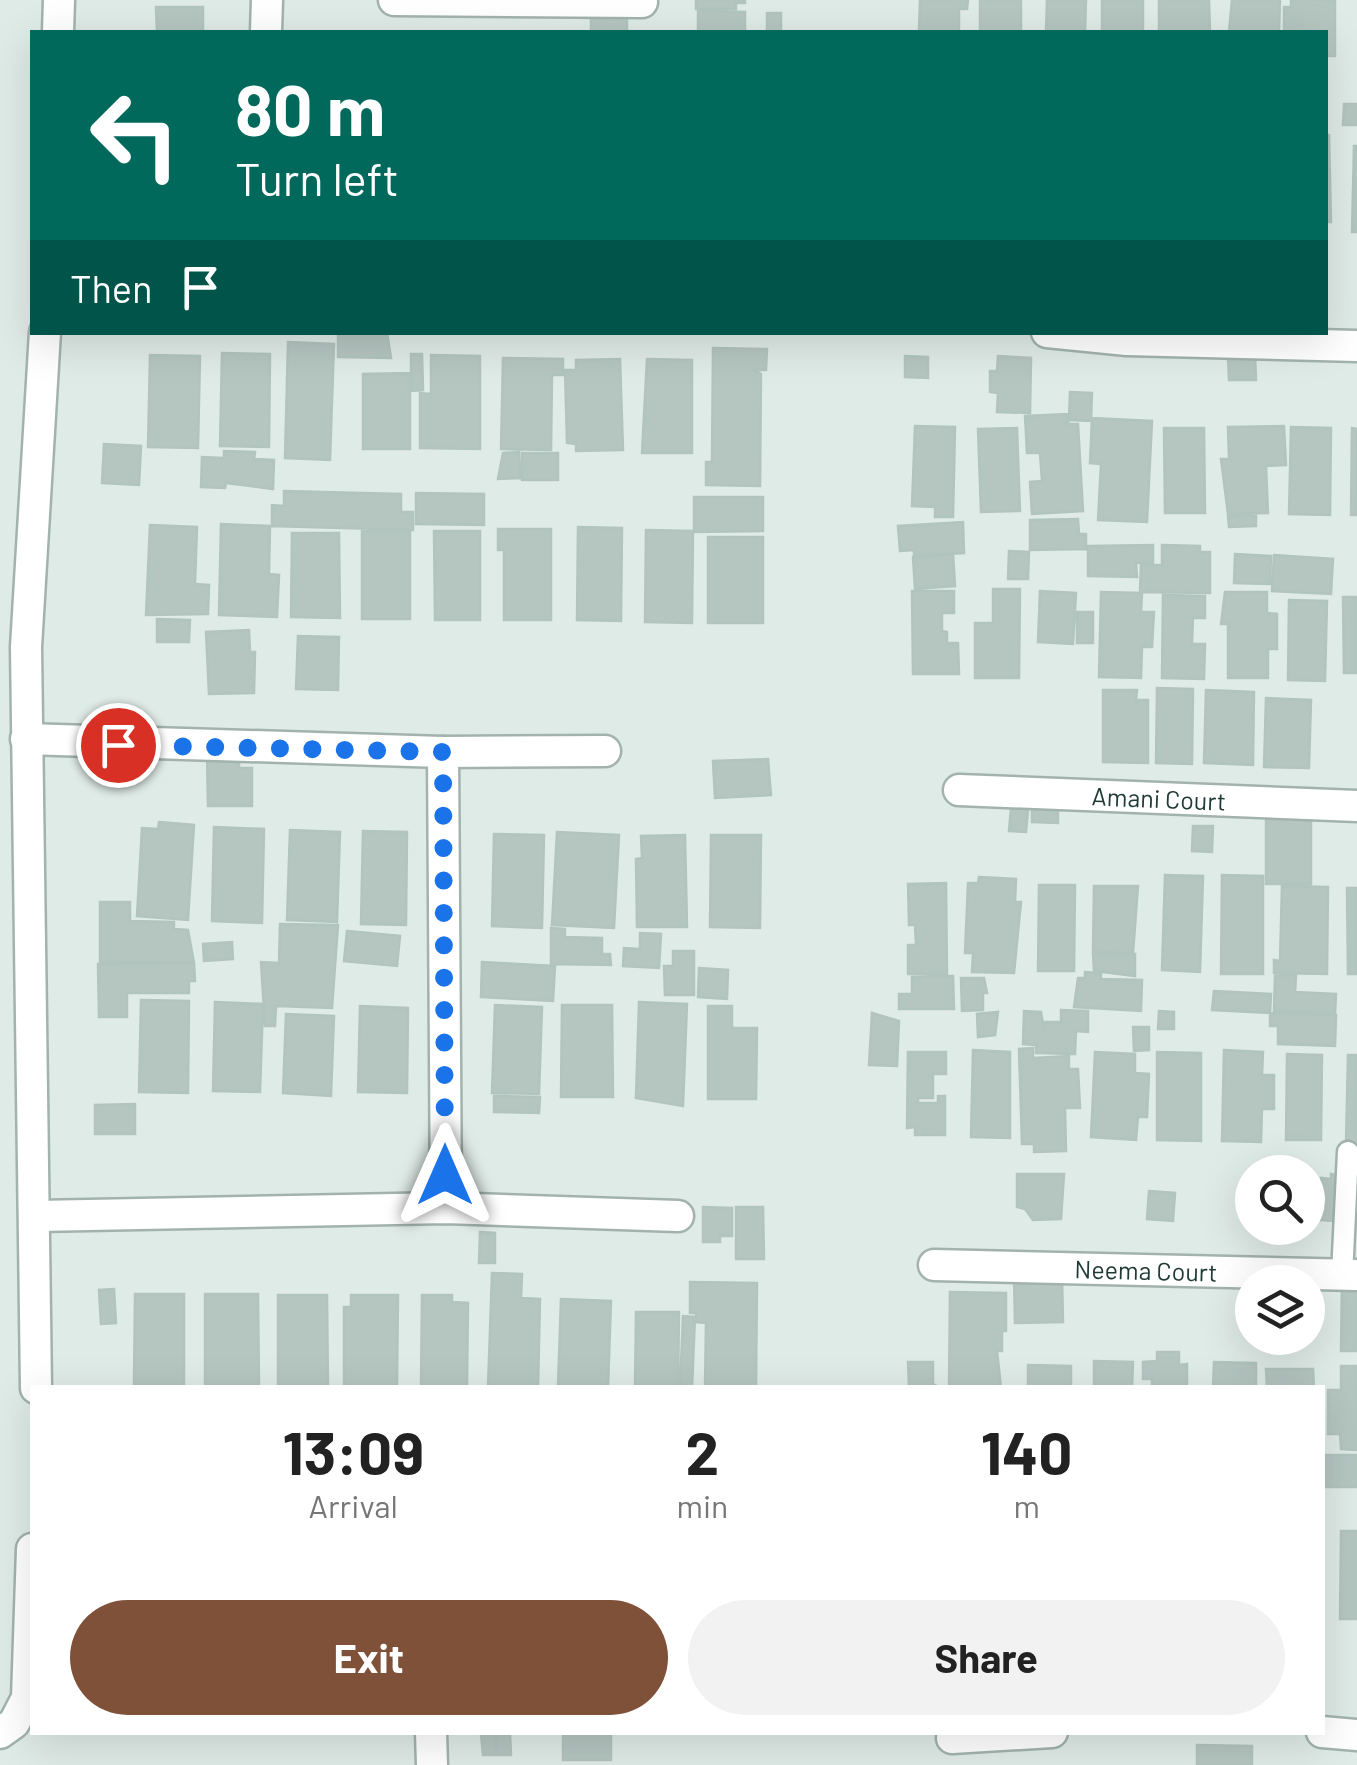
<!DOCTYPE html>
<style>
:root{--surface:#fff;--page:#f2f2f2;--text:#222;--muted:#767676;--accent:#805139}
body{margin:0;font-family:Barlow,sans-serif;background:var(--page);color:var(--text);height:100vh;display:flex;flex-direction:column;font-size:38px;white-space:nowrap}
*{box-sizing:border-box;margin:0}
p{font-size:32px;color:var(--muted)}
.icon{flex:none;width:55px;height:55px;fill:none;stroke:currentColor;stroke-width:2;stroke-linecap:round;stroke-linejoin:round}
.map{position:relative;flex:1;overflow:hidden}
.sheet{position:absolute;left:30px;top:1385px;width:1295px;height:350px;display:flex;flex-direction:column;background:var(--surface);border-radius:0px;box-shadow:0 10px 40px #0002}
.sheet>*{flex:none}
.banner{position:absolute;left:30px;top:30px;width:1298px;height:305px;border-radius:0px;box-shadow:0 10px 40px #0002;background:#00695c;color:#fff;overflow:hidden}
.buttons{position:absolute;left:1235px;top:1155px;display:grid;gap:20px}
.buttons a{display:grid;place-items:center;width:90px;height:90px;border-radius:50%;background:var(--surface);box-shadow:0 10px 40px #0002;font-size:50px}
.pin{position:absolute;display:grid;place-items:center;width:85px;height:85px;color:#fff;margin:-42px;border:5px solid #fff;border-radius:50%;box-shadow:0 2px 10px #0007}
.me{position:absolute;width:110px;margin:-55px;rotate:0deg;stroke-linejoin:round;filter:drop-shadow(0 0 8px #0008)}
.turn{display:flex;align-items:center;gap:35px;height:210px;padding:0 40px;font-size:45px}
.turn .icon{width:130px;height:130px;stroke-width:2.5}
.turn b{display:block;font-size:70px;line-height:85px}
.then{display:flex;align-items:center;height:95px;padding:0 40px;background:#0003;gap:20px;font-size:38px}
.eta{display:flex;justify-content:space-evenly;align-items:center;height:170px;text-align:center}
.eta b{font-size:60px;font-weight:700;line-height:70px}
.action{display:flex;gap:20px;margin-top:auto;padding:20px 40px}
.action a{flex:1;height:115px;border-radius:60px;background:var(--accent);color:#fff;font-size:40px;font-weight:700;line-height:115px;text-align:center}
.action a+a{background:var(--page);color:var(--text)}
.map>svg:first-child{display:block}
.building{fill:#b5c5c0;stroke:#b2c4be;stroke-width:2.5}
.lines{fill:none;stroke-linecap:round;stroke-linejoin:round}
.service-casing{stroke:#a2b3ae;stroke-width:25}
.minor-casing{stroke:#a2b3ae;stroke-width:35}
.service{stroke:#fff;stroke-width:20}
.minor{stroke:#fff;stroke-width:30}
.route{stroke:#1a73e8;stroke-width:18;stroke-dasharray:0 32.4}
.labels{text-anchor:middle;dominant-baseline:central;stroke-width:9;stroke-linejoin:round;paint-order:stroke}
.street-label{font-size:25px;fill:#203b36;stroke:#f0f7f4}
</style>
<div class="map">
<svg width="1357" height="1765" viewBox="0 0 1357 1765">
<rect width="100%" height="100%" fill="#dfebe7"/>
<!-- building -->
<path class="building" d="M 696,0 L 745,0 L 745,3 L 736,3 L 736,9 L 696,9 Z
M 920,0 L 968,0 L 967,9 L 959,9 L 959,32 L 919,32 Z
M 980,0 L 1021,0 L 1021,32 L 980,32 Z
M 1047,0 L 1086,0 L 1085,32 L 1046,32 Z
M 1102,0 L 1143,0 L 1143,32 L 1102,32 Z
M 1159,0 L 1209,0 L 1210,32 L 1159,32 Z
M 1232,0 L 1280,0 L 1279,32 L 1229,32 Z
M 1291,0 L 1335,0 L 1335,56 L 1325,56 L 1325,32 L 1284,32 L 1284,7 L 1291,7 Z
M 591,6 L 627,16 L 627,32 L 591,32 Z
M 156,7 L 203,7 L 203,32 L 157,32 Z
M 698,11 L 745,12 L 745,32 L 698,32 Z
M 767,13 L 781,13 L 781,32 L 767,32 Z
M 1344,104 L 1357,104 L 1357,125 L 1343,125 Z
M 1325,135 L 1329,135 L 1331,222 L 1325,222 Z
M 1354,146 L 1357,146 L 1357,232 L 1352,232 Z
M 338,332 L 387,332 L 391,358 L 338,357 Z
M 288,342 L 334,344 L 330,460 L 285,458 Z
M 713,348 L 767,349 L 766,370 L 754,370 L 761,374 L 760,486 L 706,485 L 706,462 L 712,462 Z
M 222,353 L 270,354 L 269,447 L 220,446 Z
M 411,354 L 422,354 L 423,390 L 411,391 Z
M 150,355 L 200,356 L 198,448 L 148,447 Z
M 431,355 L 480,356 L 480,449 L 420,448 L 420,393 L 431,394 Z
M 1228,355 L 1255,355 L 1256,380 L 1229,380 Z
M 905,356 L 928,357 L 928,378 L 905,377 Z
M 998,356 L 1031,358 L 1030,413 L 997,412 L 998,393 L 990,392 L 990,371 L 997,371 Z
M 503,358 L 563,359 L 563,375 L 552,375 L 551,450 L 501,449 Z
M 620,359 L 623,450 L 576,451 L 576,444 L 567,443 L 565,370 L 576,370 L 576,360 Z
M 647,359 L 692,360 L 692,453 L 642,453 Z
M 410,373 L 410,449 L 363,449 L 363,374 Z
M 1070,392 L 1092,393 L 1091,421 L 1069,420 Z
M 1068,414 L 1068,424 L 1078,424 L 1083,511 L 1032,514 L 1030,482 L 1042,481 L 1040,453 L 1027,453 L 1025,416 Z
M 1092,418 L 1152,421 L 1147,522 L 1098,520 L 1101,464 L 1090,463 Z
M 915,426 L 955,427 L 953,517 L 935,517 L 935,507 L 912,506 Z
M 1284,426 L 1286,465 L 1266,466 L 1268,513 L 1228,514 L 1221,459 L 1229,459 L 1228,427 Z
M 1291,427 L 1331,428 L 1330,515 L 1289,514 Z
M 1017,428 L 1020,511 L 981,512 L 978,429 Z
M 1164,428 L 1204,428 L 1205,513 L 1165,513 Z
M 1352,428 L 1357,429 L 1357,515 L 1351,515 Z
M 104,444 L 141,446 L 139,485 L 102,483 Z
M 224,451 L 255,452 L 254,459 L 274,460 L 273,489 L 226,483 L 225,488 L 201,487 L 202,457 L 224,458 Z
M 519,452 L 520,478 L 498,479 L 503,453 Z
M 522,453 L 558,453 L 558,480 L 522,480 Z
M 284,491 L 401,494 L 401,512 L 413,512 L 413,530 L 272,526 L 272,505 L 284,506 Z
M 416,493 L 484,494 L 484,525 L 416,524 Z
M 694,497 L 763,497 L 763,531 L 694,532 Z
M 1256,515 L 1256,526 L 1229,527 L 1228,516 Z
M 1078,519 L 1079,534 L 1086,534 L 1086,549 L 1030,550 L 1030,520 Z
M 963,522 L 964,553 L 914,556 L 914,550 L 900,551 L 898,526 Z
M 221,524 L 270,526 L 269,574 L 279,575 L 277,617 L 219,615 Z
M 150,525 L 197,527 L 195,584 L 209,585 L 208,614 L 146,615 Z
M 578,527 L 622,528 L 621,621 L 577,620 Z
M 498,529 L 551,529 L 551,620 L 504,620 L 504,550 L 498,550 Z
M 646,530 L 693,531 L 692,623 L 645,622 Z
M 362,531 L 410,531 L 410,619 L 362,619 Z
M 434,531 L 480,531 L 480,620 L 435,620 Z
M 292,533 L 339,533 L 340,618 L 291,617 Z
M 708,537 L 763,537 L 763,623 L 708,623 Z
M 1153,545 L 1153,563 L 1136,563 L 1137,577 L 1088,576 L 1088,546 Z
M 1162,545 L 1200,546 L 1200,552 L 1210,552 L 1210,593 L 1140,592 L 1141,564 L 1162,565 Z
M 1009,551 L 1029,552 L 1028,579 L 1008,579 Z
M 953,554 L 955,586 L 915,589 L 913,557 Z
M 1235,554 L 1271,556 L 1270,584 L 1234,583 Z
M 1274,555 L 1333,559 L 1331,594 L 1272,591 Z
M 993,589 L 1020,589 L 1019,678 L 975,678 L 975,623 L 993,623 Z
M 912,591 L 954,591 L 954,613 L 942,613 L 942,631 L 947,632 L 947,643 L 958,643 L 959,674 L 913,674 Z
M 1040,591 L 1076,593 L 1073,644 L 1038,642 Z
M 1101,592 L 1142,593 L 1141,612 L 1154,612 L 1152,647 L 1142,647 L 1141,678 L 1099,677 Z
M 1225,592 L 1267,592 L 1267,613 L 1277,614 L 1277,649 L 1268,649 L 1268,678 L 1228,678 L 1228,624 L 1221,624 Z
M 1163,595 L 1205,596 L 1205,618 L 1193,618 L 1192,644 L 1205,644 L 1204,679 L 1162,678 Z
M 1343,597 L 1357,597 L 1357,673 L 1344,673 Z
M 1289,600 L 1327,601 L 1325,681 L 1288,680 Z
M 1077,612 L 1093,612 L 1093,643 L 1077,643 Z
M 157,619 L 190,620 L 189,642 L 157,642 Z
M 249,630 L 250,652 L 255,652 L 254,693 L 209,694 L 206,632 Z
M 298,636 L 339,637 L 338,690 L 296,689 Z
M 1157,688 L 1193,689 L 1192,764 L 1156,763 Z
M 1103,690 L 1137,690 L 1136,700 L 1148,700 L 1148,763 L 1103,762 Z
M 1206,690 L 1254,692 L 1253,765 L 1204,763 Z
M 1266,698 L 1311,700 L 1309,768 L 1264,767 Z
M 207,754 L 239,754 L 239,768 L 252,768 L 252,806 L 208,806 Z
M 768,759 L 771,795 L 715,798 L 713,761 Z
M 1011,808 L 1028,810 L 1026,832 L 1009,831 Z
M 1032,808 L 1058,809 L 1058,823 L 1032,822 Z
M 1266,810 L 1311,810 L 1311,884 L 1266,884 Z
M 159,822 L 194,825 L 188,920 L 137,916 L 142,828 L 158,829 Z
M 1193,826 L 1213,826 L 1212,852 L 1192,851 Z
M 214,827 L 264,829 L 262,923 L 212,921 Z
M 290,830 L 340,832 L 337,922 L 287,920 Z
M 363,831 L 407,832 L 406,925 L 361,924 Z
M 557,832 L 619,835 L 614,928 L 552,925 Z
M 494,834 L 544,835 L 542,928 L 492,926 Z
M 685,835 L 687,927 L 637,927 L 636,859 L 642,858 L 641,836 Z
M 711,835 L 761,835 L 760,928 L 710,927 Z
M 1165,875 L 1203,876 L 1200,972 L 1162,970 Z
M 1222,875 L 1263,876 L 1263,974 L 1221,974 Z
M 979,877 L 1016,879 L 1015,902 L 1021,902 L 1014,973 L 972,972 L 973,953 L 965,953 L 968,883 L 978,883 Z
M 946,883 L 947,974 L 908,974 L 908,945 L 916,945 L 915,925 L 909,925 L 908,884 Z
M 1039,885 L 1075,885 L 1074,971 L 1038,971 Z
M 1094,886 L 1138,886 L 1133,953 L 1093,952 Z
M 1282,886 L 1328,887 L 1327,974 L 1274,973 L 1274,960 L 1280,961 Z
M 1347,888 L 1357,888 L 1357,974 L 1348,974 Z
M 100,902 L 130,902 L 130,921 L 174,922 L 174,929 L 188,930 L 194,963 L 100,962 Z
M 280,924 L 338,925 L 332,1008 L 276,1006 L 275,1026 L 265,1026 L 261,962 L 279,963 Z
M 551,928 L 565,929 L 565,937 L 602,938 L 602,954 L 610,954 L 611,965 L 551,964 Z
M 347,931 L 400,936 L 397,966 L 344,961 Z
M 640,933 L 661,934 L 659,968 L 623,966 L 624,948 L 640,949 Z
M 232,942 L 233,959 L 204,961 L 203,944 Z
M 673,951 L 694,951 L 694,995 L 665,995 L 664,966 L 673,966 Z
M 1093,954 L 1135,954 L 1135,976 L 1094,971 Z
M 482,962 L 555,966 L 553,1001 L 481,997 Z
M 194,963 L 195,981 L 189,981 L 189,993 L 127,993 L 127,1017 L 99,1017 L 98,964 Z
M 699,968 L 728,970 L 727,999 L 698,997 Z
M 1085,972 L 1101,973 L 1101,979 L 1142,980 L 1141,1011 L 1074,1007 L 1078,978 L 1085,978 Z
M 1275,975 L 1296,976 L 1295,992 L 1336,994 L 1335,1014 L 1274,1011 Z
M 953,976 L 954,1009 L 899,1009 L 899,994 L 912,994 L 912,977 Z
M 961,978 L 984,978 L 987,993 L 983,993 L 983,1010 L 962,1011 Z
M 1214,991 L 1271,994 L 1270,1013 L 1212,1010 Z
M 141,1000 L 189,1001 L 188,1093 L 139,1092 Z
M 215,1002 L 263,1004 L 260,1092 L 213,1091 Z
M 639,1002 L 687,1004 L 683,1106 L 636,1098 Z
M 495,1005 L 542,1007 L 539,1094 L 492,1093 Z
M 562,1005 L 612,1005 L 613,1097 L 561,1097 Z
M 360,1006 L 408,1008 L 407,1093 L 358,1092 Z
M 708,1006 L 732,1006 L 732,1028 L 757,1028 L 756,1099 L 708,1099 Z
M 1061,1010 L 1088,1011 L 1088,1032 L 1076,1031 L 1075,1054 L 1036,1053 L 1036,1045 L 1023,1044 L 1024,1011 L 1041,1012 L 1044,1030 L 1044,1022 L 1061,1022 Z
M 1159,1011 L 1174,1012 L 1174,1029 L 1158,1029 Z
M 998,1012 L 995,1035 L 978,1037 L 977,1014 Z
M 872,1013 L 899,1021 L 897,1066 L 869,1065 Z
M 1270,1013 L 1336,1015 L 1335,1046 L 1278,1044 L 1278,1026 L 1270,1026 Z
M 286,1014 L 334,1016 L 331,1096 L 283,1093 Z
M 1133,1027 L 1149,1027 L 1149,1050 L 1134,1051 Z
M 1033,1048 L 1033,1058 L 1069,1056 L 1069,1069 L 1078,1069 L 1080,1108 L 1065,1108 L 1066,1151 L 1034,1152 L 1034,1144 L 1022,1144 L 1019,1049 Z
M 973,1050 L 1010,1052 L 1010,1138 L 971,1137 Z
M 1224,1050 L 1263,1052 L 1262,1075 L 1274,1075 L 1274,1109 L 1262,1109 L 1261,1142 L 1222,1141 Z
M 908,1052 L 946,1052 L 946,1074 L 933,1074 L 933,1098 L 918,1098 L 918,1103 L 938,1103 L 938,1096 L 945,1096 L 945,1135 L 915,1135 L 915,1127 L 907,1128 Z
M 1095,1052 L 1135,1054 L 1135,1073 L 1149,1074 L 1147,1117 L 1138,1117 L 1136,1140 L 1091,1137 Z
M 1157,1052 L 1201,1053 L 1201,1141 L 1157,1140 Z
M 1287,1054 L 1322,1055 L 1321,1140 L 1286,1140 Z
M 1348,1055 L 1357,1055 L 1357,1143 L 1346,1143 Z
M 494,1096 L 540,1097 L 539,1113 L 494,1112 Z
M 135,1104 L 135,1134 L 95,1134 L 95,1105 Z
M 1017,1174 L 1064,1174 L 1061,1219 L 1033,1220 L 1025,1209 L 1017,1207 Z
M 1331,1174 L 1338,1175 L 1336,1221 L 1320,1220 L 1321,1178 L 1331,1179 Z
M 1149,1191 L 1175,1193 L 1173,1221 L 1147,1219 Z
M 703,1207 L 732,1208 L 732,1236 L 720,1236 L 720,1242 L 703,1242 Z
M 736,1207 L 763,1207 L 764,1259 L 736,1259 Z
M 480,1232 L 495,1233 L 495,1263 L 479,1263 Z
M 492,1273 L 522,1274 L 521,1298 L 540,1299 L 538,1388 L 488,1387 Z
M 1014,1277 L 1062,1277 L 1063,1322 L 1015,1323 Z
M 1342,1281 L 1357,1282 L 1357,1351 L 1341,1351 Z
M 690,1282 L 757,1283 L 756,1388 L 705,1388 L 706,1323 L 696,1322 L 696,1313 L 690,1313 Z
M 114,1289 L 116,1323 L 101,1324 L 99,1290 Z
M 950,1292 L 1006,1293 L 1006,1331 L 1002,1331 L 1002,1351 L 997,1351 L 1001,1388 L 949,1388 Z
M 135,1294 L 184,1294 L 184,1384 L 134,1384 Z
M 205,1294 L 258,1294 L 259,1385 L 205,1385 Z
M 278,1295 L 327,1295 L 328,1385 L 278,1385 Z
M 351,1295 L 398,1295 L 397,1387 L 344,1386 L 344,1307 L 351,1307 Z
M 422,1295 L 452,1295 L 452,1302 L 468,1303 L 467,1387 L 421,1386 Z
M 561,1299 L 611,1301 L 608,1388 L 558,1386 Z
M 636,1312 L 679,1312 L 678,1388 L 635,1388 Z
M 683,1316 L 695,1317 L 692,1388 L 680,1387 Z
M 1157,1352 L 1179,1352 L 1179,1365 L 1187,1364 L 1187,1388 L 1152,1388 L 1152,1379 L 1143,1379 L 1143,1362 L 1157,1361 Z
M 1094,1361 L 1133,1362 L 1132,1388 L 1094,1388 Z
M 908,1362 L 933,1362 L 933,1384 L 941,1388 L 909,1388 Z
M 1214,1362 L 1256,1363 L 1256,1388 L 1213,1388 Z
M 1028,1365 L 1071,1366 L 1071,1388 L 1028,1388 Z
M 1341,1366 L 1357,1366 L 1357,1450 L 1341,1449 L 1340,1434 L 1328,1434 L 1328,1390 L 1341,1390 Z
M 1266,1369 L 1313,1369 L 1314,1388 L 1267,1388 Z
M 1324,1455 L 1357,1455 L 1357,1487 L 1324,1487 Z
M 1341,1531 L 1357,1531 L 1357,1619 L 1340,1619 Z
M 496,1732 L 510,1732 L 511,1755 L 497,1755 Z
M 563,1732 L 611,1732 L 611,1760 L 563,1760 Z
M 494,1733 L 495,1755 L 483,1755 L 481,1734 Z
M 1197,1745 L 1252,1746 L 1252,1765 L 1197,1765 Z"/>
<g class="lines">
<defs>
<path id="service" d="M 1342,1275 L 1348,1152"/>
<g id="minor">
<path d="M 394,0 L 642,2"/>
<path d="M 58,32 L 59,0"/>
<path d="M 266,32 L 267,0"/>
<path d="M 1047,332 L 1127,340 L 1357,346"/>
<path d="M 26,739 L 443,752 L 605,751"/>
<path d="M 443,752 L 446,1208"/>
<path id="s1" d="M 959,790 L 1357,806"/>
<path d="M 37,1216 L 446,1208 L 678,1216"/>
<path id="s2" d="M 934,1265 L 1357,1275"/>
<path d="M 36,1388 L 26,647 L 45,332"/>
<path d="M 431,1732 L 432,1765"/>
<path d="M 1322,1732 L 1357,1735"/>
<path d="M 0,1733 L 14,1723 L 27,1698 L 32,1549"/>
<path d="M 952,1738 L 1052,1732"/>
</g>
</defs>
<!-- service casing -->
<use href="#service" class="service-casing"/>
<!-- minor casing -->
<use href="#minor" class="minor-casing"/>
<!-- service -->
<use href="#service" class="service"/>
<!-- minor -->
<use href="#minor" class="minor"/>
</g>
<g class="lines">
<!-- route -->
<path class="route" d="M 118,745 L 443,752 L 445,1175"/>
</g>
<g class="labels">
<!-- street labels -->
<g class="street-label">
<text stroke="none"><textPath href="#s1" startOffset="200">Amani Court</textPath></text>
<text stroke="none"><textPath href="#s2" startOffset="212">Neema Court</textPath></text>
</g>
</g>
</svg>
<div class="buttons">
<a><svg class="icon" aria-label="search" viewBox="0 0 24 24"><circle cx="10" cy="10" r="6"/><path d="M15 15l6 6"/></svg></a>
<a><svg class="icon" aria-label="layers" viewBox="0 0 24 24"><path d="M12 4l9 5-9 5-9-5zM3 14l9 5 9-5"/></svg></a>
</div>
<div class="pin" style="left:118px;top:745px;background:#d93025"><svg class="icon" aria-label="arrive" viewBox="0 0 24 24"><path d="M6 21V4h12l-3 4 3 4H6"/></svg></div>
<svg class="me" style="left:445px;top:1175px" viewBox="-20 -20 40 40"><path d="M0-17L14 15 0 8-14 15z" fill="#1a73e8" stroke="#fff" stroke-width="4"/></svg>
<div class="banner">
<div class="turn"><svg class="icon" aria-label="left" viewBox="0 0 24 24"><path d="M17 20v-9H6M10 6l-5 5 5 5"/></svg><div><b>80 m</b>Turn left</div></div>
<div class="then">Then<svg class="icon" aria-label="arrive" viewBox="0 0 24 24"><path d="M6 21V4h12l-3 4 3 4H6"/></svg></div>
</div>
<section class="sheet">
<div class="eta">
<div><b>13:09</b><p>Arrival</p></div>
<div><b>2</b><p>min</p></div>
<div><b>140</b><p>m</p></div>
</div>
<div class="action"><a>Exit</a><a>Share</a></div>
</section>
</div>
